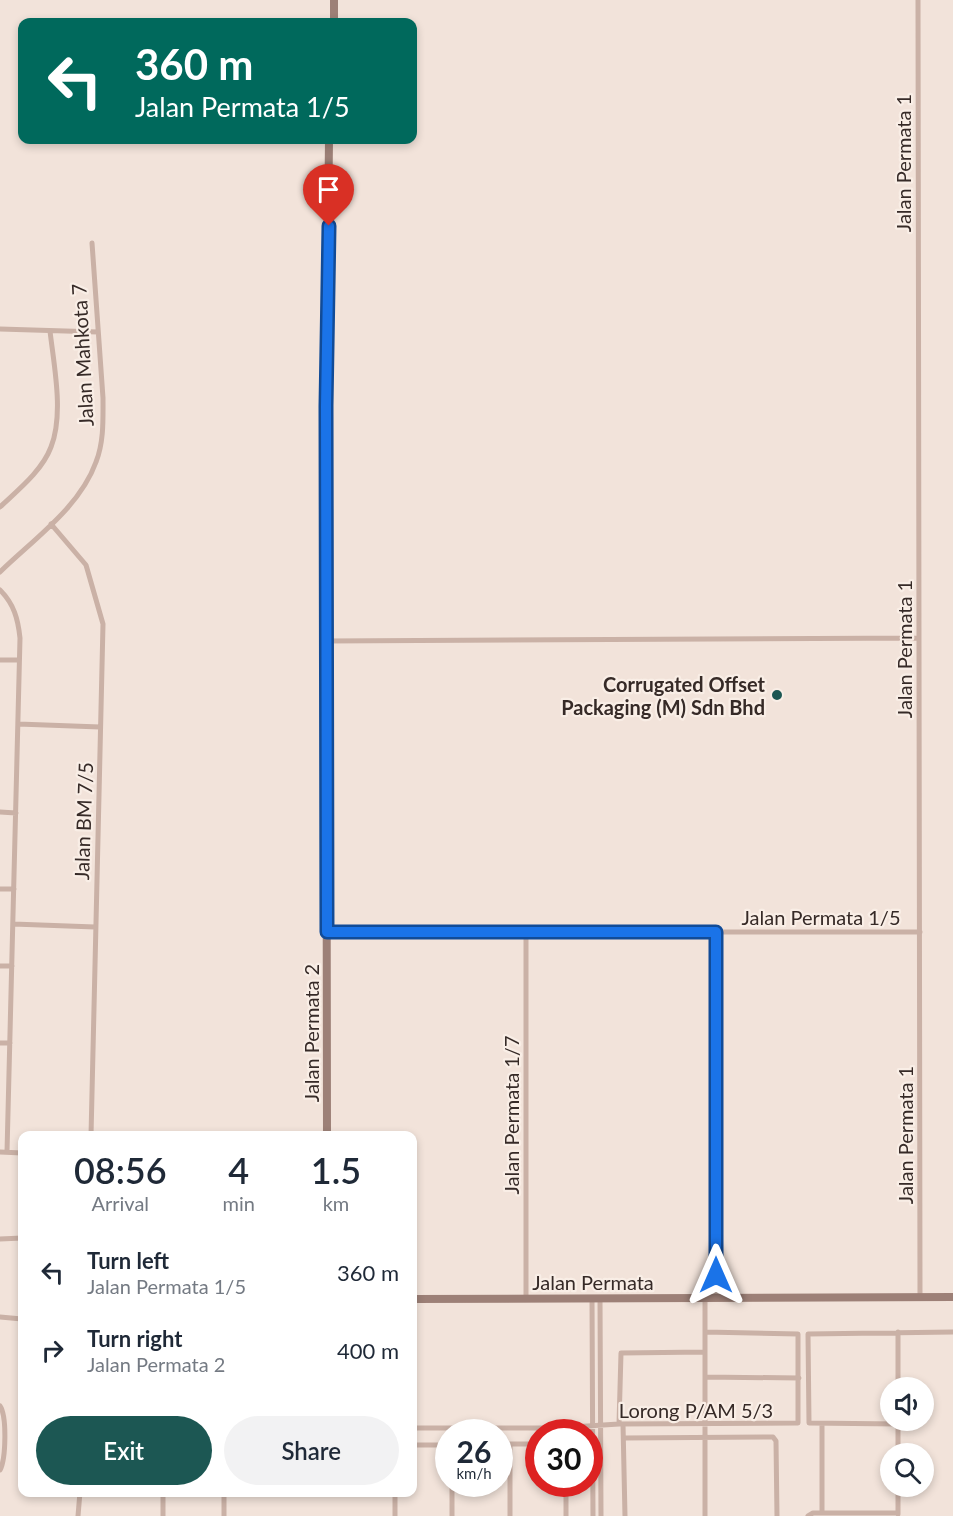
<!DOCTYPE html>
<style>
:root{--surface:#fff;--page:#f2f2f3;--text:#1f2937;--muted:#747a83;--accent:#1c5753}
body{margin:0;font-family:Lato,sans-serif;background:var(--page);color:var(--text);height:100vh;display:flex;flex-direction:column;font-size:22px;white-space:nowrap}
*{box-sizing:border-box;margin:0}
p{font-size:20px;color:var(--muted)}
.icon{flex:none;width:33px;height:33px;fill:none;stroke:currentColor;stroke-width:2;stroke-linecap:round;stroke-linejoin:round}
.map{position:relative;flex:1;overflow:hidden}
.drawer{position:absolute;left:18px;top:1131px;width:399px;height:366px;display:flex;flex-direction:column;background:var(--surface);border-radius:12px;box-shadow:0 3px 9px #0003}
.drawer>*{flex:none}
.top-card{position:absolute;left:18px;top:18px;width:399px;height:126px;border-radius:12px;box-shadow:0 3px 9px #0003;background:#00695c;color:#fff;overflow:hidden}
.controls{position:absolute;left:880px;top:1377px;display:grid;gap:12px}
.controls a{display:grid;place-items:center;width:54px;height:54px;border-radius:50%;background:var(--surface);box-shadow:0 3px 9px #0003;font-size:30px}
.speed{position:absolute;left:435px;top:1419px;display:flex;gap:12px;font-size:30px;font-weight:700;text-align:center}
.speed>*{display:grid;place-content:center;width:78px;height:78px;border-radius:50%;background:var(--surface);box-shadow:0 3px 9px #0003;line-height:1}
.speed small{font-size:15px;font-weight:400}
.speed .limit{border:9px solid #d22;background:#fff;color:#111}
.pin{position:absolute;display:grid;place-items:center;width:51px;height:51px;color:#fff;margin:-62px -26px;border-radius:50% 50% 50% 0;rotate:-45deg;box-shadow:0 0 6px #0007}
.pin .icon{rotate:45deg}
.me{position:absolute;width:66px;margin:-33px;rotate:0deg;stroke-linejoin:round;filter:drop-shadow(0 0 4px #0008)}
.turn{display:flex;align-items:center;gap:21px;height:126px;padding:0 18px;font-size:27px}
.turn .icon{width:78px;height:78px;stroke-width:2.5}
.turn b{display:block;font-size:42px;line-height:51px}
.eta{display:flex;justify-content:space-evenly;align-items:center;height:102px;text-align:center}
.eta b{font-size:36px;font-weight:600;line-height:42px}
.button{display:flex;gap:12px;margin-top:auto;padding:12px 18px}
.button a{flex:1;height:69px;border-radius:36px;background:var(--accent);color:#fff;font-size:24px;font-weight:600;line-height:69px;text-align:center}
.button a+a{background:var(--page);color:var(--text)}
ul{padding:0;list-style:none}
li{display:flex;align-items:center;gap:18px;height:78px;padding:0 18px}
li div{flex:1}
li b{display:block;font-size:22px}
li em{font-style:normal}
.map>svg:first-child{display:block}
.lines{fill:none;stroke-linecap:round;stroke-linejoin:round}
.street{stroke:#cab1a6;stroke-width:5}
.secondary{stroke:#9d8077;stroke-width:8}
.route-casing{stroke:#114b97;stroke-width:15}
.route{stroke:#1a73e8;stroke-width:10}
.poi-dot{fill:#1c5753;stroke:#f9eee6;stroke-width:2}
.labels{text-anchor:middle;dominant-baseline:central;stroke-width:4.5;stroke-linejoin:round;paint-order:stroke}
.street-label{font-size:20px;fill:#362a27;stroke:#f9eee6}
.poi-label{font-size:20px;font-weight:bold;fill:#362a27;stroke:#f9eee6;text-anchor:end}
</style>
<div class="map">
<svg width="953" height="1516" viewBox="0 0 953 1516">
<rect width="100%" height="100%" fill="#f2e3da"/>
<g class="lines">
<!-- street -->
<path class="street" d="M 918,0 L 920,1297
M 0,329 L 98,332
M 0,507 C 18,490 42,471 51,447 C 64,414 54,366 50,331
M 51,524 L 86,565 L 103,624 L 91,1136
M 0,572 C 34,539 80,507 96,462 C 104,442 103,419 103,398 L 92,243
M 0,590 C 14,604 18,619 20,638 L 7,1152
M 327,641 L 919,638
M 0,660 L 19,660
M 18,724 L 100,727
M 0,812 L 16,813
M 0,889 L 14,889
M 13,924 L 95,927
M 327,932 L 920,932
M 526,932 L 526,1298
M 0,966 L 12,966
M 0,1043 L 10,1043
M 0,1152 L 22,1153
M 0,1239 L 22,1238
M 592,1298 L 593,1516
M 600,1298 L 601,1516
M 705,1298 L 705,1516
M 716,1298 L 716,932
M 0,1317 L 22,1319
M 898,1332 L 898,1388
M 705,1377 L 799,1378
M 0,1406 C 7,1416 6,1459 0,1470
M 898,1422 L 898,1454
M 619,1424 L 621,1353 L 705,1352
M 623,1424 L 625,1516
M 822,1424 L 822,1513
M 898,1424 L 809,1423 L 808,1334 L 953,1332
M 412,1428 L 556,1428 L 619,1424 L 798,1423 L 798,1334 L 705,1332
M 624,1438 L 773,1437 L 776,1441 L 777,1516
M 500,1444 L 538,1444
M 510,1444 L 510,1516
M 412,1445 L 448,1445
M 452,1484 L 452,1516
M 566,1484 L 566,1516
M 898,1486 L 898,1514
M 224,1492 L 224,1516
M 395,1492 L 395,1516
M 78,1516 L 80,1492
M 163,1516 L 163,1492
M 808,1516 L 813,1513 L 898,1513"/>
<!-- secondary -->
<path class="secondary" d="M 334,22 L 334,0
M 327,1136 L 326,406 L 329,140
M 412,1299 L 953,1297"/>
</g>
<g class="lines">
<defs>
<path id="route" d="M 329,226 L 326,406 L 327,932 L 716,932 L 716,1275"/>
</defs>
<!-- route casing -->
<use href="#route" class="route-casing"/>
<!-- route -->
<use href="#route" class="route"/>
</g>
<!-- markers -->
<circle class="poi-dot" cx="777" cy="695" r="6"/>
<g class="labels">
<!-- street labels -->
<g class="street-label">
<text transform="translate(903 163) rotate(-90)">Jalan Permata 1</text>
<text transform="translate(82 355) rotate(-93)">Jalan Mahkota 7</text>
<text transform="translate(904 649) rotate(-90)">Jalan Permata 1</text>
<text transform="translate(83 821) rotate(-88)">Jalan BM 7/5</text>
<text x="821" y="917">Jalan Permata 1/5</text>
<text transform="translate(311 1033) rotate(-90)">Jalan Permata 2</text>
<text transform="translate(511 1115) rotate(-90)">Jalan Permata 1/7</text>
<text transform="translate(905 1135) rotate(-90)">Jalan Permata 1</text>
<text x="593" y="1282">Jalan Permata</text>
<text x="696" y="1410">Lorong P/AM 5/3</text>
</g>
<!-- poi labels -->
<g class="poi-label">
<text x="765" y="684">Corrugated Offset<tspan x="765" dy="23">Packaging (M) Sdn Bhd</tspan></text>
</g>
</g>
</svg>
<div class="controls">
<a><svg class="icon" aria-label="sound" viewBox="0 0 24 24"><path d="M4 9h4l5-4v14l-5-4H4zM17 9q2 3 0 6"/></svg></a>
<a><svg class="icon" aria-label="search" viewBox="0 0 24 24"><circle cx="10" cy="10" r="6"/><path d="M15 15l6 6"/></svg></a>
</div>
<div class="speed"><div>26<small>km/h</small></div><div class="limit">30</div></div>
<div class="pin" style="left:329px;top:226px;background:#d93025"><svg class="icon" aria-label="arrive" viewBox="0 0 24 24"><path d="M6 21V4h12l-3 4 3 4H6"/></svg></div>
<svg class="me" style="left:716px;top:1275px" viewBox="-20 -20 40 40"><path d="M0-17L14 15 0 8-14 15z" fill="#1a73e8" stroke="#fff" stroke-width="4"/></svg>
<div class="top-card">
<div class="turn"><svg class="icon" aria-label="left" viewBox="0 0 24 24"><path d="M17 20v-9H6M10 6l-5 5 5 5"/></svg><div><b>360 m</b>Jalan Permata 1/5</div></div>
</div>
<section class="drawer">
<div class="eta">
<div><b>08:56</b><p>Arrival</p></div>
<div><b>4</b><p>min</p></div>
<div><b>1.5</b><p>km</p></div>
</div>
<ul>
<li><svg class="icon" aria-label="left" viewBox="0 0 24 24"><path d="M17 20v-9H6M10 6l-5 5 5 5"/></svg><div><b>Turn left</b><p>Jalan Permata 1/5</p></div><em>360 m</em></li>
<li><svg class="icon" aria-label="right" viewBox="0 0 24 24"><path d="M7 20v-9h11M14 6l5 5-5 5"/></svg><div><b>Turn right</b><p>Jalan Permata 2</p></div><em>400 m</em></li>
</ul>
<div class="button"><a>Exit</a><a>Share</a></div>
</section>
</div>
